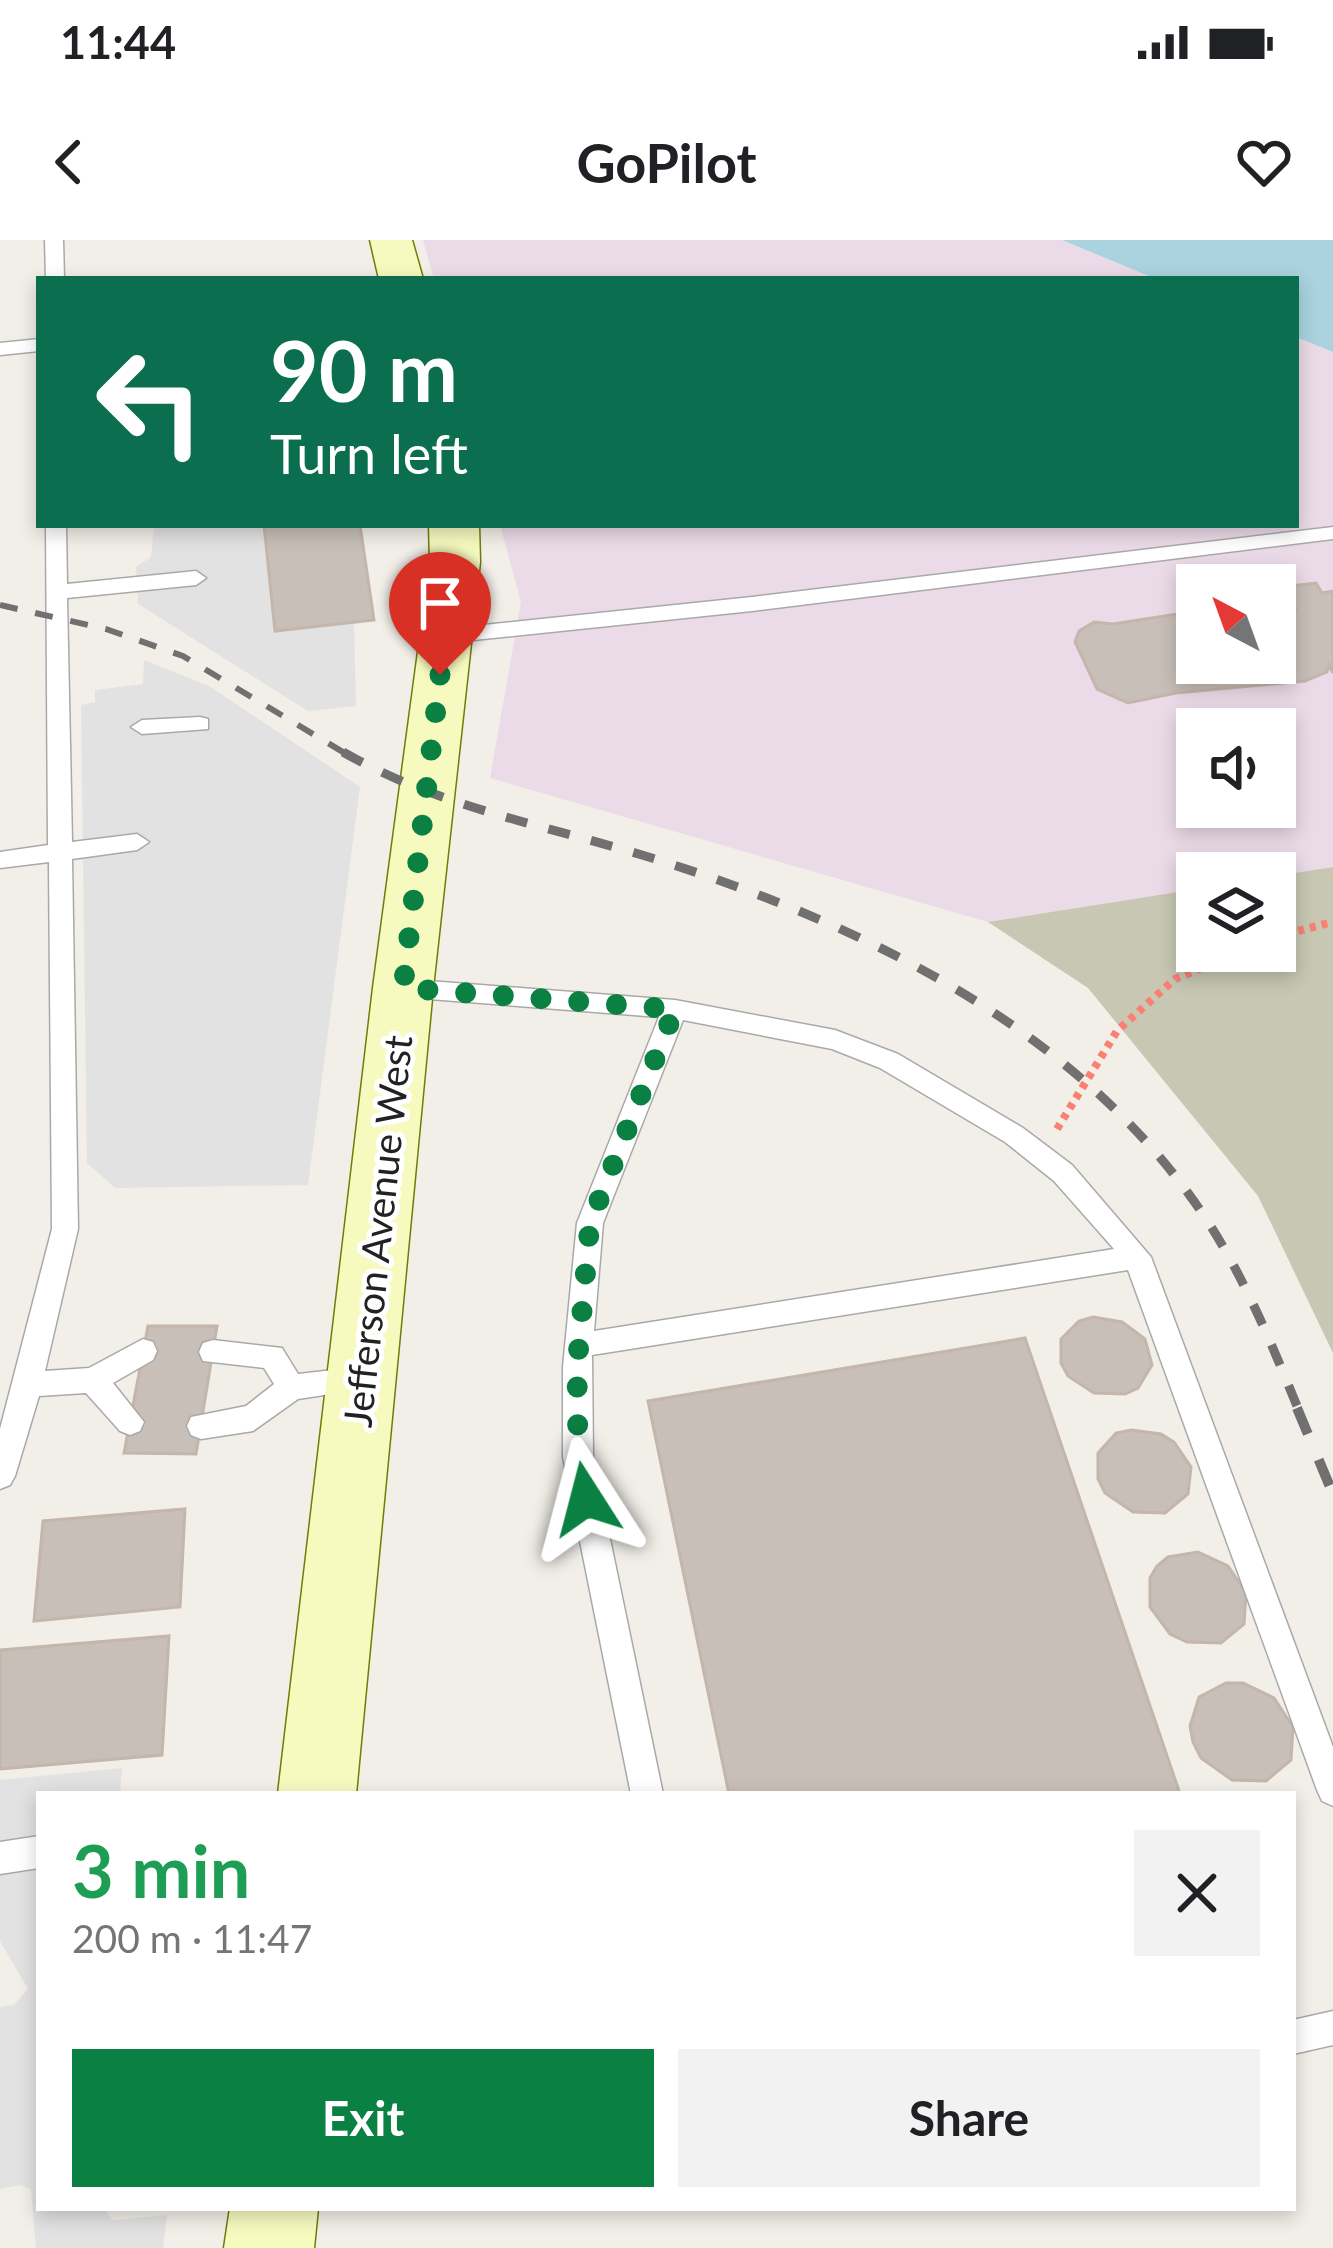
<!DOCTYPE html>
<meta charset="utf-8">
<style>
:root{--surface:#fff;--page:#f2f2f2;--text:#202124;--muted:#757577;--accent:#0b8043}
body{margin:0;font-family:Lato,sans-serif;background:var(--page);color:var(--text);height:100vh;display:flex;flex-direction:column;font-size:45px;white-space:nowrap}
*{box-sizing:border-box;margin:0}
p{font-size:39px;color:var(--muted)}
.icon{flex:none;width:66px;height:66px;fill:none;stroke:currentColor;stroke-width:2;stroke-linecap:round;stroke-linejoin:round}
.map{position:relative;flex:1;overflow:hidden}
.panel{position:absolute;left:36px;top:1551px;width:1260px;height:420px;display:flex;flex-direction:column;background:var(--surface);border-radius:0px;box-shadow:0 6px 18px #0003}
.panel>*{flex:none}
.banner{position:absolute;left:36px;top:36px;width:1263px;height:252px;border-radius:0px;box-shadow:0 6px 18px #0003;background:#0b6e4f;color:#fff;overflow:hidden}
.needle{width:78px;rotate:319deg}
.buttons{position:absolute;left:1176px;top:324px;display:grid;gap:24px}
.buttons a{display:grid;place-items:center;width:120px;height:120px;border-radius:0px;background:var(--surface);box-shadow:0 6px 18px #0003;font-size:60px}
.pin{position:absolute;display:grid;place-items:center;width:102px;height:102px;color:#fff;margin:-123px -51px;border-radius:50% 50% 50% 0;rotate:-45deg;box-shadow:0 0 12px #0007}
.pin .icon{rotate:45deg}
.me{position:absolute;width:132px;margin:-66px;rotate:351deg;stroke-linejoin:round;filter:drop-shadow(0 0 9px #0008)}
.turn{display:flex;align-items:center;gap:42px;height:252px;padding:0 36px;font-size:54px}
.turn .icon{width:156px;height:156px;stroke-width:2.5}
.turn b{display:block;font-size:84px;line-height:102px}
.round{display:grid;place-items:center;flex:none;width:126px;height:126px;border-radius:0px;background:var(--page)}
.overview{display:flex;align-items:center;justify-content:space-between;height:204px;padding:0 36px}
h1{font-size:72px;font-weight:700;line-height:90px;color:#1e9e55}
.action{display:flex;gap:24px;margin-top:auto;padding:24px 36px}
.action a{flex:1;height:138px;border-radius:0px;background:var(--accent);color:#fff;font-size:48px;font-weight:700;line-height:138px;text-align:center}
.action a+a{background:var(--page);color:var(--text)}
.status{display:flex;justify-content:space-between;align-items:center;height:84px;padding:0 60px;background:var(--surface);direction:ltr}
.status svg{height:33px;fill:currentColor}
header{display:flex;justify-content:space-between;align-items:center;height:156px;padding:0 36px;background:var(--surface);font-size:54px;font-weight:700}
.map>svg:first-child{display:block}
.industrial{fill:#ebdbe8;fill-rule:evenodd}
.construction{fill:#c7c7b4}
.parking{fill:#e2e2e2}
.water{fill:#aad3df}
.building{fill:#c7bfb8;stroke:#c4b6ab;stroke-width:3}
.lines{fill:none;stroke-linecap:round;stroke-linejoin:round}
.service-casing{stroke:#a9a9a9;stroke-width:3}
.secondary-casing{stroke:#707d05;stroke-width:3}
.path{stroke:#fa8072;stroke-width:8;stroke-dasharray:6 6;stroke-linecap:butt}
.service{fill:#fff;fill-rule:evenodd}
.secondary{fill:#f7fabf;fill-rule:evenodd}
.rail-far2{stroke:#707070;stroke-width:6;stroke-dasharray:18 18;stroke-linecap:butt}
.rail-far1{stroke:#707070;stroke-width:9;stroke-dasharray:22 22;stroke-linecap:butt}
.rail{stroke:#707070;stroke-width:10;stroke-dasharray:28 28;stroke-linecap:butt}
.route{stroke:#0b8043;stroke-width:21;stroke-dasharray:0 37.8}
.labels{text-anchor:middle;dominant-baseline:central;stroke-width:10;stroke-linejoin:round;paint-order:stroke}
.street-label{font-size:39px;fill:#222;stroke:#fff}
</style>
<div class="status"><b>11:44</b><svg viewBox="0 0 49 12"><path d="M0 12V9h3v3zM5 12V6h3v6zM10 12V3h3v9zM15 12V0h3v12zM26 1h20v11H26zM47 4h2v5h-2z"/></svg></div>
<header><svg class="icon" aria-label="back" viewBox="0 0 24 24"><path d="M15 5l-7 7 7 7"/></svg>GoPilot<svg class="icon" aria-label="heart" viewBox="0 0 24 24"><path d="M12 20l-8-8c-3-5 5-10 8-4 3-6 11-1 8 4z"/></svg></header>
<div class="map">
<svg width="1333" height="2008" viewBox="0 0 1333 2008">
<rect width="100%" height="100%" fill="#f2efe9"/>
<!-- industrial -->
<path class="industrial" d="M 423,0 L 1062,0 L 1156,39 L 434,39 Z
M 1296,97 L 1333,112 L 1333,627 L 1275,636 L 1197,633 L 1197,649 L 988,682 L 490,538 L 521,362 L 500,285 L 1296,285 ZM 1197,345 L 1275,345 L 1275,423 L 1197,423 ZM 1197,489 L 1275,489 L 1275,567 L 1197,567 Z"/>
<!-- construction -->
<path class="construction" d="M 1333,627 L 1333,1113 L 1258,956 L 1088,748 L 988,682 L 1197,649 L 1197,711 L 1275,711 L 1275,636 Z"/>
<!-- parking -->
<path class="parking" d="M 154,285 L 264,285 L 275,391 L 354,382 L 356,466 L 308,471 L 138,364 L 136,327 L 151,317 Z
M 144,420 L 209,446 L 360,547 L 308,945 L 115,948 L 87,923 L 81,465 L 95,462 L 95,450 L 143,444 Z
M 122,1528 L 120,1554 L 39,1554 L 39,1968 L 105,1968 L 112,1980 L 167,1975 L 163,2008 L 36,2008 L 31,1949 L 21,1945 L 0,1949 L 0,1767 L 14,1765 L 28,1749 L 0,1701 L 0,1540 Z"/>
<!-- water -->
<path class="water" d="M 1062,0 L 1333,0 L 1333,112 L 1296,97 L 1296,39 L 1156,39 Z"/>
<!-- building -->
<path class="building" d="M 264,285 L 360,285 L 374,380 L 275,391 Z
M 1316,343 L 1322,353 L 1333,351 L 1333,433 L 1329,425 L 1327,432 L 1305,441 L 1176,453 L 1128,463 L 1097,449 L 1075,402 L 1079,391 L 1094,382 L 1113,384 L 1197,371 L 1197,423 L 1275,423 L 1275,360 L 1296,370 L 1282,347 Z
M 1093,1077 L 1122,1082 L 1145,1099 L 1152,1125 L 1138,1148 L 1125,1154 L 1094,1153 L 1068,1136 L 1061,1123 L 1061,1099 L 1079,1081 Z
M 148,1086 L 217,1086 L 196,1214 L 124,1213 Z
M 1025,1098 L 1180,1554 L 729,1554 L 648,1161 Z
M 1131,1190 L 1161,1194 L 1174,1202 L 1191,1227 L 1188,1254 L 1165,1273 L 1133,1272 L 1105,1253 L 1098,1239 L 1098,1213 L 1116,1193 Z
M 185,1269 L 180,1367 L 34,1381 L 43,1281 Z
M 1198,1312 L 1228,1326 L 1246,1353 L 1244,1384 L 1221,1403 L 1187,1402 L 1170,1394 L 1150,1367 L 1150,1338 L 1157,1326 L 1168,1317 Z
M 169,1396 L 162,1515 L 0,1529 L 0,1410 Z
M 1226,1443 L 1243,1443 L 1274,1458 L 1293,1487 L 1291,1520 L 1266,1541 L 1232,1540 L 1201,1518 L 1193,1502 L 1190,1486 L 1199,1457 Z"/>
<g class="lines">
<defs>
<path id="service" d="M 45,0 L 63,0 L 64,39 L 46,39 Z
M 39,99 L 39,111 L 0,115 L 0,103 Z
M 46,285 L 66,285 L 67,344 L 196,331 L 206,338 L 196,345 L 67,358 L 72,602 L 137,594 L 149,602 L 137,610 L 72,619 L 78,989 L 45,1131 L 89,1128 L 143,1099 L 153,1102 L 157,1111 L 153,1120 L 113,1143 L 144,1182 L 140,1191 L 130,1195 L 120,1191 L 86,1153 L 39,1156 L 15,1236 L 10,1245 L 0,1249 L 0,1189 L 52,989 L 49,622 L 0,628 L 0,612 L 48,605 Z
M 1333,287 L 1333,299 L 752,371 L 445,403 L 434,396 L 445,389 L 752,357 Z
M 200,477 L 208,479 L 208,489 L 142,494 L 131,487 L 142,480 Z
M 403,739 L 675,760 L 835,790 L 898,814 L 1023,888 L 1072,925 L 1151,1017 L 1333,1507 L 1333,1566 L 1322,1561 L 1317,1550 L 1128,1030 L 592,1115 L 593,1217 L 663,1554 L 631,1554 L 563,1217 L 563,1127 L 577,983 L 659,777 L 403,757 L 391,748 ZM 683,780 L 832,809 L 880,828 L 1005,902 L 1054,941 L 1114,1009 L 594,1091 L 603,983 Z
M 213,1100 L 282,1108 L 298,1134 L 360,1127 L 370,1130 L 374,1139 L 370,1148 L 298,1159 L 253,1191 L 201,1199 L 191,1195 L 187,1186 L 191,1177 L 246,1166 L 274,1144 L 264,1128 L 203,1121 L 199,1112 L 203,1103 Z
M 39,1596 L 39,1628 L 0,1634 L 0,1602 Z
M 1333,1771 L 1333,1805 L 1293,1814 L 1293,1780 Z"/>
<path id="secondary" d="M 370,0 L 412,0 L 423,39 L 379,39 Z
M 429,285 L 479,285 L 480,322 L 433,748 L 356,1554 L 278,1554 L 373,748 L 430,322 Z
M 230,1968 L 318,1968 L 314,2008 L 224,2008 Z"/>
</defs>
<!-- service casing -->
<use href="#service" class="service-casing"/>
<!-- secondary casing -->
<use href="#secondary" class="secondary-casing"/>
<!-- path -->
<path class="path" d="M 1275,697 L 1333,682
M 1057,889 L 1117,791 L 1175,739 L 1243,711"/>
<!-- service -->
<use href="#service" class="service"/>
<!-- secondary -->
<use href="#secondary" class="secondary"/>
<!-- rail-far2 -->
<path class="rail-far2" d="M 0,365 L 106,389 L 183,416 L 348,515"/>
<!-- rail-far1 -->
<path class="rail-far1" d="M 343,512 C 437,566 539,584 642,615 C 845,677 1059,777 1188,953 C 1237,1019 1268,1095 1299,1171"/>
<!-- rail -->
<path class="rail" d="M 1297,1168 L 1333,1254"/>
</g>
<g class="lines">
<!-- route -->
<path class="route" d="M 440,435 L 403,748 L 675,769 L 590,983 L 577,1127 L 578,1217 L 586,1259"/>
</g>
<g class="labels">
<!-- street labels -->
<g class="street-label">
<text transform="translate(377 991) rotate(-84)">Jefferson Avenue West</text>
</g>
</g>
</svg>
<div class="buttons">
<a><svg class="needle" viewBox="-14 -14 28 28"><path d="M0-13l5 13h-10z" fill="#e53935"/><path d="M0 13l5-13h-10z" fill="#757577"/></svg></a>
<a><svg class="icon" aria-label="sound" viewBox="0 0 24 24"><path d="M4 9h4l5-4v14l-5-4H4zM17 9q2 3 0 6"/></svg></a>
<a><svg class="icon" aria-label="layers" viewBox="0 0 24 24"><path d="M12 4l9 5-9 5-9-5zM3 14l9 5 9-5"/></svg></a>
</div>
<div class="pin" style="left:440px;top:435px;background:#d93025"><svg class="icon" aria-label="arrive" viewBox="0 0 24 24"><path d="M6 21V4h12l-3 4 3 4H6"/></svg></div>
<svg class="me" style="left:586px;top:1259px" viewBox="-20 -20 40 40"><path d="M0-17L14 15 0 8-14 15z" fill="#0b8043" stroke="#fff" stroke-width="4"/></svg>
<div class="banner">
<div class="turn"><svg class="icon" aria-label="left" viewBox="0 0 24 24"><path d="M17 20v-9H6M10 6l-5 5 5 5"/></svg><div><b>90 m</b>Turn left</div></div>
</div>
<section class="panel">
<div class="overview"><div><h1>3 min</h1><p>200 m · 11:47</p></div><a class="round"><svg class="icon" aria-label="close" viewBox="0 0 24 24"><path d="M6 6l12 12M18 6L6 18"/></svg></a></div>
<div class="action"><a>Exit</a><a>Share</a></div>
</section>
</div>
